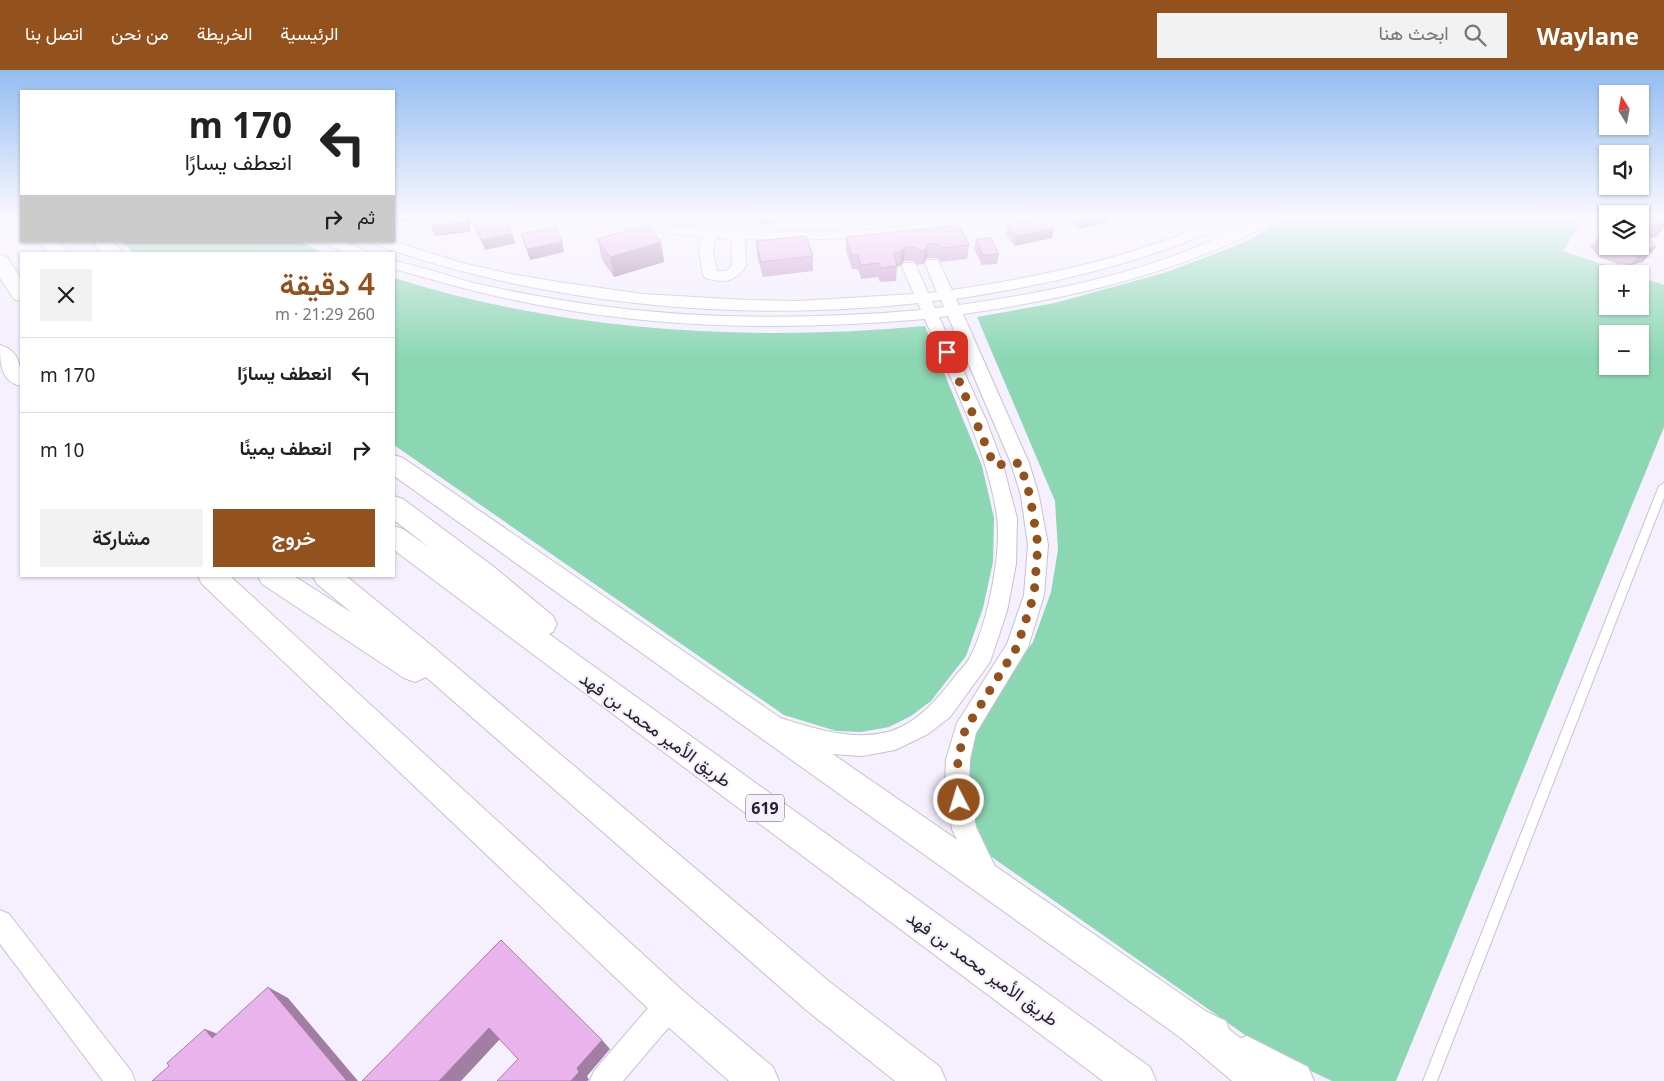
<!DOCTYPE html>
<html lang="ar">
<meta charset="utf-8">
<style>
:root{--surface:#fff;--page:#f2f2f2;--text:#222;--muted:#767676;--line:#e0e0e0;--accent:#92511d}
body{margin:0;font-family:"Noto Sans",Vazirmatn,sans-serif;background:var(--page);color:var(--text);direction:rtl;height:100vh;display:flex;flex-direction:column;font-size:19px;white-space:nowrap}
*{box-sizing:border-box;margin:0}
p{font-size:16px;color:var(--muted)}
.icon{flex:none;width:28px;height:28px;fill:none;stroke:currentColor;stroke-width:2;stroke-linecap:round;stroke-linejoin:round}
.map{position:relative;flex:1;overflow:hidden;direction:ltr}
.details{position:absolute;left:20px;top:182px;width:375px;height:325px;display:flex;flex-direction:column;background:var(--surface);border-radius:0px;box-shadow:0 1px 4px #0004;direction:rtl}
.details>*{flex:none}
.hud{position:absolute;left:20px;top:20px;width:375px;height:152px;border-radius:0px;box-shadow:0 1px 4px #0004;direction:rtl;background:#fff;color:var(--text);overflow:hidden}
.needle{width:32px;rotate:349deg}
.tools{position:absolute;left:1599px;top:15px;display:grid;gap:10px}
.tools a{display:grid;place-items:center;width:50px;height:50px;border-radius:0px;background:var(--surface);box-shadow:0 1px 4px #0004;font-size:25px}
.pin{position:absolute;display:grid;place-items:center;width:42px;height:42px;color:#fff;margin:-21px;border-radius:10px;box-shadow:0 2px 8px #0006}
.me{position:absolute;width:55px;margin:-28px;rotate:355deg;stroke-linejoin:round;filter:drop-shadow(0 0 4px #0008)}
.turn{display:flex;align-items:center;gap:18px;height:105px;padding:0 20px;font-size:22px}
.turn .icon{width:65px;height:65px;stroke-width:2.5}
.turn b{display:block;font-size:35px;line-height:42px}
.then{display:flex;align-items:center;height:48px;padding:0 20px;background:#0003;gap:10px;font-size:19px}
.round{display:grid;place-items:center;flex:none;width:52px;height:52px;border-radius:0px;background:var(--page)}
.summary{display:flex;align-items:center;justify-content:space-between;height:85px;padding:0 20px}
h1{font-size:30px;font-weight:600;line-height:38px;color:var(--accent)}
.primary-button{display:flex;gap:10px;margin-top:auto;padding:10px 20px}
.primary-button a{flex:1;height:58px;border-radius:0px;background:var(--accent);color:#fff;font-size:20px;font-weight:600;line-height:58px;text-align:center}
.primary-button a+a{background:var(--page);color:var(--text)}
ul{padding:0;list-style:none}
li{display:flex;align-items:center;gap:15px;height:75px;padding:0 20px;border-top:1px solid var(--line)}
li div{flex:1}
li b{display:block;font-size:19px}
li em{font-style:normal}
header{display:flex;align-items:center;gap:30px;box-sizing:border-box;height:70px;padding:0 25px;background:var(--accent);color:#fff}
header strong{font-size:24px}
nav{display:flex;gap:28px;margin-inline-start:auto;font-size:18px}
.search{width:350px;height:45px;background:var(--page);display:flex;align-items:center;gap:12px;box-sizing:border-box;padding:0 18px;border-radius:0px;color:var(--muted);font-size:19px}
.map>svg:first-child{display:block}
.green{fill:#8cd7b3;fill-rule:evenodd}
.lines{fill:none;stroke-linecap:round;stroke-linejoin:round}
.lane-casing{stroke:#c7c2d0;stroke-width:2}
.street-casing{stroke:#c7c2d0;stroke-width:2}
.secondary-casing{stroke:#c7c2d0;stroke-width:2}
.highway-casing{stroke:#c7c2d0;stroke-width:2}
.lane{fill:#fff;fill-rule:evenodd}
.street{fill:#fff;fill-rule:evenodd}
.secondary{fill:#fff;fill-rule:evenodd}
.highway{fill:#fff;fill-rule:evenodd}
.wall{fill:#c89bca}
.shaded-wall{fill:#a37ea4}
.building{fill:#e9b4eb;stroke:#a37ea4}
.route{stroke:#92511d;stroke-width:9;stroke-dasharray:0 16.2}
.labels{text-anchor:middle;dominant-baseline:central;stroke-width:4;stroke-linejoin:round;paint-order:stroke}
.shield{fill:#f5effe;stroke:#636068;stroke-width:1}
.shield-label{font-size:16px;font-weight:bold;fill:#252228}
.street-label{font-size:18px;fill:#252228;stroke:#f5effe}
</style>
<header>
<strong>Waylane</strong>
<div class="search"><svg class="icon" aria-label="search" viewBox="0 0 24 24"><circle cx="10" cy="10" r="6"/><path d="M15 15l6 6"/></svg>ابحث هنا</div>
<nav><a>الرئيسية</a><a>الخريطة</a><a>من نحن</a><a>اتصل بنا</a></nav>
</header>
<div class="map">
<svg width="1664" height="1011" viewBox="0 0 1664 1011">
<rect width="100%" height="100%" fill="#f5effe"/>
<!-- green -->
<path class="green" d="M 1291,147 L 1584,147 L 1563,181 L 1631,204 L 1608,204 L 1608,236 L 1640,236 L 1640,207 L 1664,215 L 1664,357 L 1396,1011 L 1332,1011 L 1265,979 L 989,785 L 967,744 L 967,670 L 989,634 L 1033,572 L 1051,522 L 1058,480 L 1055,431 L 977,247 L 1055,233 L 1164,203 L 1243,173 ZM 1608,264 L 1640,264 L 1640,296 L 1608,296 Z
M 121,171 L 300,171 L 324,184 L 135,184 Z
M 394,208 C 566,262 747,272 925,256 L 982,396 L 994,448 L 993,492 L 983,538 L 966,586 L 931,631 L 911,646 L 889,657 L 861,662 L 836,661 L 784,645 L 394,375 Z"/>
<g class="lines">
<defs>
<path id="lane" d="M 1664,413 L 1664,428 L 1437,1011 L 1423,1011 L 1659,416 Z"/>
<path id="street" d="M 566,147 L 599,147 L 678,156 L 730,160 L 727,147 L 741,147 L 744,161 C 793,162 843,163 892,158 C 926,154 970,143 1002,147 L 995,151 C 912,165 830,172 745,169 L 746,196 C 734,213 725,213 705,208 L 703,205 L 699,182 L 702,167 L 573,151 ZM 716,168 L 731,169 L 732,195 L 726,201 L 717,201 L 713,182 Z
M 1223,147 L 1240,147 L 1238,150 C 1148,192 1054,214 956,229 L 959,235 C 1043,223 1127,207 1206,173 C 1229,163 1255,144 1280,147 C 1273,156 1254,162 1244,167 C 1155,209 1060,230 963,244 L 1029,393 L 1039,426 L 1048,475 L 1044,525 L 1028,577 L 976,663 L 970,689 L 969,716 L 976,757 L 1000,807 L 996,816 L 987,819 L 978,816 L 952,759 L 945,716 L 946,689 L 957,653 L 1007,574 L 1024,525 L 1028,475 L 1021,426 L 1011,393 L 948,246 L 939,247 L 986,350 L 1003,395 L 1017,448 L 1016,494 L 1007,541 L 990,592 L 950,647 L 928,664 L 895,680 L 862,686 L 832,684 L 772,665 L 769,658 L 772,651 L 780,648 C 817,659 852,672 891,661 C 919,652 939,627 956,605 C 960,600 967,594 970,587 C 987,556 1002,483 997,447 C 989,383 950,308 925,249 C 798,260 670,260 544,236 C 493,227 444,213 394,199 L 394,191 C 420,196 445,205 470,212 C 495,218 520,223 544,227 C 668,250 795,251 921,240 L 918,233 C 737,253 545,235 374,174 L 372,171 L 393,171 L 462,193 L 511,204 L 565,213 L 643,224 L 746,230 L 798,231 L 914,224 L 902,196 L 904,193 L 914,193 L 916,196 L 928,223 L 937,222 L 925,193 L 927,190 L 937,190 L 939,193 L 952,220 C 1045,206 1136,187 1223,147 ZM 941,230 L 944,237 L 935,238 L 932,231 Z
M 324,171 L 344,171 L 366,181 L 368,184 L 348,184 L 326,174 Z
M 0,840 L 9,844 L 131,1001 L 135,1011 L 103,1011 L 0,874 Z
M 670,920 L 680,924 L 684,934 L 680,944 L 623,1011 L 590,1011 L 594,1001 L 660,924 Z"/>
<path id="secondary" d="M 92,171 L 113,171 L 124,184 L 103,184 Z
M 0,275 C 21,281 21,298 21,316 C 0,311 0,293 0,275 Z
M 394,385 L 403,388 L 1207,942 L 1226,951 L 1231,965 L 1226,979 L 1212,984 L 1181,968 L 394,406 Z
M 198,506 L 230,506 L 683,921 L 773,997 L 779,1011 L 729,1011 L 657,947 L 202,514 Z
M 1247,966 L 1308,997 L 1314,1011 L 1255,1011 L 1233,999 L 1228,985 L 1233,971 Z"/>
<path id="highway" d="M 39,171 L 59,171 L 69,184 L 49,184 Z
M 111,175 L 118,177 L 124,184 L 103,184 L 101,181 L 104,177 Z
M 0,185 L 7,187 L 21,209 L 21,231 L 14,229 L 0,208 Z
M 394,426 L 403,429 L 494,497 L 553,546 L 557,554 L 553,562 L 549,564 L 1150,997 L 1156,1011 L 1103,1011 L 394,480 L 394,456 L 403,459 L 430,478 L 394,450 Z
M 258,506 L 294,506 L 352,543 L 317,514 L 313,506 L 346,506 L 432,576 L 831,913 L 940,997 L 946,1011 L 895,1011 L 805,939 L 426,607 L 415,612 L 404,608 L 262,514 Z
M 1194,936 L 1207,942 L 1277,997 L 1283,1011 L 1232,1011 L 1181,968 L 1175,955 L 1181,942 Z"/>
</defs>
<!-- lane casing -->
<use href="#lane" class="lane-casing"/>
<!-- street casing -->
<use href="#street" class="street-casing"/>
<!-- secondary casing -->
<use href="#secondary" class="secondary-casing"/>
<!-- highway casing -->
<use href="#highway" class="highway-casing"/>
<!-- lane -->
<use href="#lane" class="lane"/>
<!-- street -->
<use href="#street" class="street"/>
<!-- secondary -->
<use href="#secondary" class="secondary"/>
<!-- highway -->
<use href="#highway" class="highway"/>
</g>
<!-- wall -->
<path class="wall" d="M 471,147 L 515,173 L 485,180 L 474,155 Z
M 756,147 L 798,147 L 798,150 L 758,155 Z
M 1067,147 L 1110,147 L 1108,152 L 1080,159 Z
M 1606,147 L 1608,147 L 1608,156 L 1603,150 Z
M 1664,147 L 1664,157 L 1656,167 L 1649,168 L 1643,192 L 1630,195 L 1618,194 L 1599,187 L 1590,177 L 1602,162 L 1608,158 L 1608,176 L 1640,176 Z
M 1008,155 L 1054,158 L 1052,168 L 1015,176 L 1006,165 Z
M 521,164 L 562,172 L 564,182 L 530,190 Z
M 846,167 L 969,175 L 967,189 L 941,192 L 937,188 L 927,188 L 923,194 L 917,195 L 914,191 L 904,191 L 900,196 L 897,197 L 896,211 L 880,212 L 878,207 L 861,209 L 858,199 L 852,199 L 846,181 Z
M 597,169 L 661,172 L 664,192 L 614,207 L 602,190 Z
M 976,169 L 999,184 L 997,194 L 982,195 L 974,179 Z
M 756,171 L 813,186 L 813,201 L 763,207 L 757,186 Z"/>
<!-- shaded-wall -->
<path class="shaded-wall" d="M 396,147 L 428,147 L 428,149 L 398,153 Z
M 466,147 L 470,147 L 470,162 L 435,166 L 431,156 Z
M 1094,147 L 1110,147 L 1108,152 L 1080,159 L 1082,150 Z
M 1664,152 L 1664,157 L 1656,167 L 1640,170 L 1640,158 Z
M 1054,158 L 1052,168 L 1015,176 L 1017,166 Z
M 512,163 L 515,173 L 485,180 L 482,170 Z
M 562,172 L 564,182 L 530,190 L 527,179 Z
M 661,172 L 664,192 L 614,207 L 610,187 Z
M 928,174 L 927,188 L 923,194 L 925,180 Z
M 905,177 L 904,191 L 900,196 L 901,182 Z
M 1656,177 L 1643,192 L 1630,195 L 1642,180 Z
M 268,917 L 288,928 L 358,1011 L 347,1011 Z
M 489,958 L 501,968 L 461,1011 L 439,1011 Z
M 205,959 L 228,968 L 212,968 Z
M 602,970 L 610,979 L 587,1006 L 589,1010 L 587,1011 L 571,1011 L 577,998 Z"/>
<!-- building -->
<path class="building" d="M 432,147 L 466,147 L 466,152 L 431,156 Z
M 471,147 L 504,147 L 512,163 L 482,170 Z
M 1050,147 L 1052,147 L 1054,158 L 1017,166 L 1008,155 Z
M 1079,147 L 1094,147 L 1082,150 Z
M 1640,147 L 1664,147 L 1664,152 L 1640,158 L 1656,177 L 1642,180 L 1630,179 L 1622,176 L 1640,176 Z
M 648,155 L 661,172 L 610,187 L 597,169 Z
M 959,155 L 969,175 L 942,178 L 938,174 L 928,174 L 925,180 L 919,181 L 915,177 L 905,177 L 901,182 L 893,183 L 897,196 L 881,198 L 879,193 L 861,195 L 858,185 L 852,185 L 846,167 Z
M 555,157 L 562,172 L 527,179 L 521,164 Z
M 1608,158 L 1608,168 L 1602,162 Z
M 806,166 L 813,186 L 761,192 L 756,171 Z
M 991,168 L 999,184 L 983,185 L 976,169 Z
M 501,870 L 602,970 L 577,998 L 579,1002 L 571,1011 L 497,1011 L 518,989 L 489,958 L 439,1011 L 362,1011 Z
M 268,917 L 347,1011 L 152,1011 L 169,996 L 167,993 L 205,959 L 212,968 Z"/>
<!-- sky -->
<linearGradient id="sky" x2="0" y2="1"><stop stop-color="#93bdf1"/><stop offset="0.51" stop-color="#faf8ff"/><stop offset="1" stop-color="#faf8ff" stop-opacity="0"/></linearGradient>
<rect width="1664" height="288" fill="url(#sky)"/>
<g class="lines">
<!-- route -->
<path class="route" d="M 947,282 L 994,395 L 1020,393 L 1030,426 L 1038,475 L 1034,525 L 1017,577 L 965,660 L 958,689 L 957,716 L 959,730"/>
</g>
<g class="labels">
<!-- shield labels -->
<rect class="shield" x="746" y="724.5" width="38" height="27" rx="4"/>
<g class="shield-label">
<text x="765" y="738">619</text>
</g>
<!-- street labels -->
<g class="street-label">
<text transform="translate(656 659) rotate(36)">طريق الأمير محمد بن فهد</text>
<text transform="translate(983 898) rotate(36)">طريق الأمير محمد بن فهد</text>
</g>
</g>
</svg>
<div class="tools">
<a><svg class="needle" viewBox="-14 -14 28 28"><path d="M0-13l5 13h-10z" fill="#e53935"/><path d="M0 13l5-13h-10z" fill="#767676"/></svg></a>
<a><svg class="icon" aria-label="sound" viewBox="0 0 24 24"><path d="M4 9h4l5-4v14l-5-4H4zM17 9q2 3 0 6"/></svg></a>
<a><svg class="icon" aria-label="layers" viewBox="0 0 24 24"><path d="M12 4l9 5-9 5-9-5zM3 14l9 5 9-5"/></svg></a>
<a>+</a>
<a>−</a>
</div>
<div class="pin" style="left:947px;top:282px;background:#d93025"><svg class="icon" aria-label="arrive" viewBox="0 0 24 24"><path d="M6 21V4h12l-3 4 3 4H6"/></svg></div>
<svg class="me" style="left:959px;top:730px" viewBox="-20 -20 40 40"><circle r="17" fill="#92511d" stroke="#fff" stroke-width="3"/><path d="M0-11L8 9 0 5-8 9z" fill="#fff"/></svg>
<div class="hud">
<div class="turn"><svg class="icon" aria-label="left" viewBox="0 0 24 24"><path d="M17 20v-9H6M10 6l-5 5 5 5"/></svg><div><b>170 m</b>انعطف يسارًا</div></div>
<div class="then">ثم<svg class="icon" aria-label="right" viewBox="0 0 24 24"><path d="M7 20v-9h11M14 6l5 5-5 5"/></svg></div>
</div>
<section class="details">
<div class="summary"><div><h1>4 دقيقة</h1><p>260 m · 21:29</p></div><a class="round"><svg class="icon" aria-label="close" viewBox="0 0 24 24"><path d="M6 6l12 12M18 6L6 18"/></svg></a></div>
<ul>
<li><svg class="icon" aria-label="left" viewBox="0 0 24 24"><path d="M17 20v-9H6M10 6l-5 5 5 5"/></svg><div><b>انعطف يسارًا</b></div><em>170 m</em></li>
<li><svg class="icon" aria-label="right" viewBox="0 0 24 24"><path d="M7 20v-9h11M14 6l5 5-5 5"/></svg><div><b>انعطف يمينًا</b></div><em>10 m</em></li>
</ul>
<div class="primary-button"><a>خروج</a><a>مشاركة</a></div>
</section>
</div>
